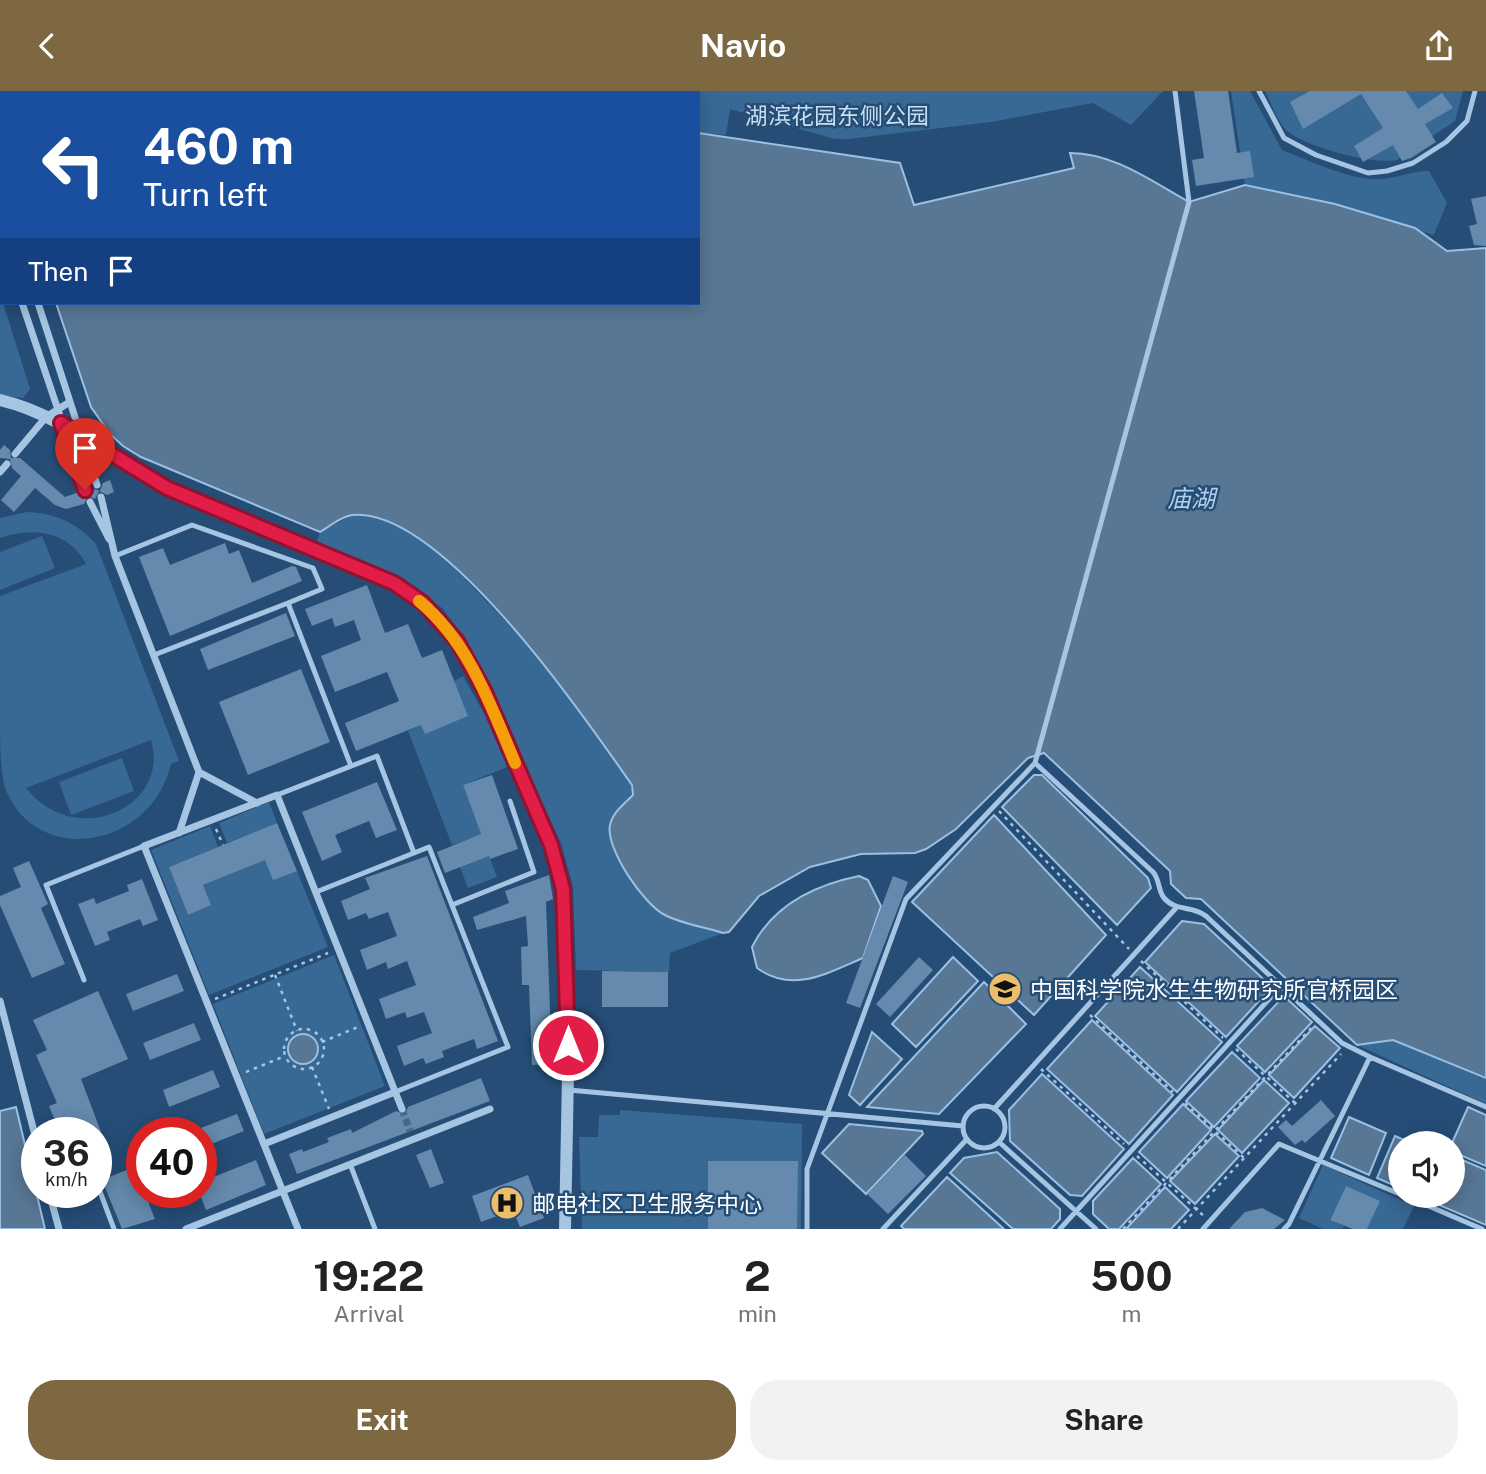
<!DOCTYPE html>
<meta charset="utf-8">
<style>
:root{--surface:#fff;--page:#f2f2f2;--text:#222;--muted:#767676;--accent:#7d6842}
body{margin:0;font-family:"Public Sans","Noto Sans SC",sans-serif;background:var(--page);color:var(--text);height:100vh;display:flex;flex-direction:column;font-size:26px;white-space:nowrap}
*{box-sizing:border-box;margin:0}
p{font-size:23px;color:var(--muted)}
.icon{flex:none;width:38px;height:38px;fill:none;stroke:currentColor;stroke-width:2;stroke-linecap:round;stroke-linejoin:round}
.map{position:relative;height:1138px;overflow:hidden}
.details{display:flex;flex-direction:column;background:var(--surface);flex:1}
.details>*{flex:none}
.hud{position:absolute;left:0px;top:0px;width:700px;height:214px;box-shadow:0 4px 18px #0003;background:#1a4fa0;color:#fff;overflow:hidden}
.controls{position:absolute;left:1388px;top:1040px;display:grid;gap:14px}
.controls a{display:grid;place-items:center;width:77px;height:77px;border-radius:50%;background:var(--surface);box-shadow:0 4px 18px #0003;font-size:35px}
.speed{position:absolute;left:21px;top:1026px;display:flex;gap:14px;font-size:35px;font-weight:700;text-align:center}
.speed>*{display:grid;place-content:center;width:91px;height:91px;border-radius:50%;background:var(--surface);box-shadow:0 4px 18px #0003;line-height:1}
.speed small{font-size:18px;font-weight:400}
.speed .limit{border:10px solid #d22;background:#fff;color:#111}
.pin{position:absolute;display:grid;place-items:center;width:60px;height:60px;color:#fff;margin:-72px -30px;border-radius:50% 50% 50% 0;rotate:-45deg;box-shadow:0 0 7px #0007}
.pin .icon{rotate:45deg}
.me{position:absolute;width:77px;margin:-38px;rotate:0deg;stroke-linejoin:round;filter:drop-shadow(0 0 5px #0008)}
.turn{display:flex;align-items:center;gap:24px;height:147px;padding:0 28px;font-size:32px}
.turn .icon{width:91px;height:91px;stroke-width:2.5}
.turn b{display:block;font-size:49px;line-height:60px}
.then{display:flex;align-items:center;height:66px;padding:0 28px;background:#0003;gap:14px;font-size:26px}
.eta{display:flex;justify-content:space-evenly;align-items:center;height:119px;text-align:center}
.eta b{font-size:42px;font-weight:700;line-height:49px}
.primary-button{display:flex;gap:14px;margin-top:auto;padding:14px 28px}
.primary-button a{flex:1;height:80px;border-radius:28px;background:var(--accent);color:#fff;font-size:28px;font-weight:700;line-height:80px;text-align:center}
.primary-button a+a{background:var(--page);color:var(--text)}
header{display:flex;justify-content:space-between;align-items:center;height:91px;padding:0 28px;background:var(--accent);color:#fff;font-size:32px;font-weight:700}
.map>svg:first-child{display:block}
.green{fill:#386894;fill-rule:evenodd}
.water{fill:#587795;stroke:#9ac0e3;stroke-width:2}
.building{fill:#658aad}
.lines{fill:none;stroke-linecap:round;stroke-linejoin:round}
.minor-tunnel{stroke:#46688b;stroke-width:7;stroke-dasharray:7 3.5;stroke-linecap:butt}
.path{stroke:#a5c5e2;stroke-width:2.5;stroke-dasharray:3.5 5;stroke-linecap:butt}
.service{stroke:#a5c5e2;stroke-width:5}
.minor{stroke:#a5c5e2;stroke-width:7}
.tertiary{stroke:#a5c5e2;stroke-width:12}
.route-casing{stroke:#92132f;stroke-width:18}
.route{stroke:#e11d48;stroke-width:12}
.slow{stroke:#f59e0b;stroke-width:12}
.labels{text-anchor:middle;dominant-baseline:central;stroke-width:5;stroke-linejoin:round;paint-order:stroke}
.park-label{font-size:23px;fill:#c8def2;stroke:#254d76}
.poi-label{font-size:23px;fill:#fff;stroke:#254d76;text-anchor:start}
.water-label{font-size:24px;font-style:italic;fill:#b0cfeb;stroke:#254d76}
</style>
<header><svg class="icon" aria-label="back" viewBox="0 0 24 24"><path d="M15 5l-7 7 7 7"/></svg>Navio<svg class="icon" aria-label="share" viewBox="0 0 24 24"><path d="M12 15V3M7 8l5-5 5 5M5 13v7h14v-7"/></svg></header>
<div class="map">
<svg width="1486" height="1138" viewBox="0 0 1486 1138">
<rect width="100%" height="100%" fill="#254d76"/>
<!-- green -->
<path class="green" d="M 485,0 L 1163,0 L 1131,34 L 1093,12 L 991,31 L 849,48 L 835,48 L 730,18 L 726,44 L 698,42 L 698,2 Z
M 1231,0 L 1250,0 L 1282,59 C 1311,70 1344,87 1375,88 C 1393,89 1411,80 1429,80 L 1447,112 L 1435,141 L 1433,144 L 1335,113 L 1245,94 Z
M 1265,0 L 1463,0 L 1455,30 L 1397,69 C 1372,74 1305,56 1286,39 C 1277,30 1271,11 1265,0 Z
M 0,202 L 30,298 L 23,307 L 0,304 Z
M 27,421 C 56,422 77,432 96,453 L 179,670 L 171,673 C 151,758 36,777 5,697 C 0,676 0,651 0,628 C 0,587 0,546 0,505 L 86,473 C 68,439 32,436 0,447 L 0,427 ZM 151,649 C 171,717 75,759 26,697 Z
M 352,424 L 381,427 L 394,432 L 415,443 L 442,464 L 537,563 L 634,697 L 633,704 L 611,731 L 614,760 L 644,805 L 666,825 L 723,842 L 670,862 L 669,881 L 576,879 L 573,796 L 561,752 L 467,550 L 443,518 L 416,496 L 316,453 L 320,441 Z
M 42,445 L 55,477 L 0,499 L 0,461 Z
M 463,585 L 485,624 L 507,676 L 463,694 L 497,786 L 468,797 L 460,776 L 469,748 L 452,754 L 408,640 L 421,634 L 425,642 L 468,625 L 454,590 Z
M 122,667 L 134,700 L 71,724 L 59,691 Z
M 269,711 L 277,732 L 227,752 L 219,732 Z
M 210,735 L 218,756 L 169,776 L 188,824 L 210,814 L 203,794 L 265,769 L 297,780 L 328,856 L 209,904 L 151,759 Z
M 334,864 L 385,995 L 264,1043 L 213,913 Z
M 1393,949 L 1486,987 L 1486,1013 L 1357,954 Z
M 620,1019 L 802,1033 L 801,1138 L 582,1138 L 579,1046 L 598,1046 L 599,1024 L 620,1024 Z
M 1323,1074 L 1414,1115 L 1403,1138 L 1367,1138 L 1379,1110 L 1346,1095 L 1330,1128 L 1344,1135 L 1342,1138 L 1323,1138 L 1299,1127 Z"/>
<!-- water -->
<path class="water" d="M 0,0 L 485,0 L 494,2 L 2,2 L 2,43 Z
M 698,42 L 900,72 L 914,114 L 1074,77 L 1070,62 C 1114,62 1151,90 1189,111 L 1245,94 L 1335,113 L 1415,137 L 1447,160 L 1486,157 L 1486,987 L 1393,949 L 1357,954 L 1201,808 L 1186,807 L 1171,793 L 1170,780 L 1044,662 L 1028,667 L 956,738 L 926,758 L 915,762 L 861,763 L 810,776 L 759,805 L 729,841 L 723,842 C 704,836 682,833 665,824 C 644,814 605,757 610,734 C 613,721 624,713 633,704 L 632,694 C 584,626 441,415 352,424 C 340,426 330,435 320,441 L 141,366 L 123,355 L 110,343 L 91,316 L 56,212 L 698,212 Z
M 1034,684 L 1042,684 L 1148,787 L 1151,797 L 1117,834 L 1002,716 Z
M 994,724 L 1106,844 L 1034,924 L 912,811 Z
M 859,785 L 868,789 L 881,815 L 863,867 C 827,882 793,903 757,877 L 752,856 C 773,814 815,794 859,785 Z
M 1182,830 L 1204,833 L 1272,896 L 1226,946 L 1145,871 Z
M 953,866 L 978,890 L 916,956 L 892,933 Z
M 1140,876 L 1222,951 L 1177,1001 L 1095,925 Z
M 984,891 L 1026,933 L 939,1023 L 867,1016 Z
M 1284,905 L 1312,931 L 1265,981 L 1237,955 Z
M 1092,929 L 1173,1004 L 1129,1053 L 1047,978 Z
M 1315,935 L 1340,957 L 1294,1007 L 1269,984 Z
M 872,941 L 902,968 L 860,1014 L 849,1004 Z
M288 958a15 15 0 1 1 30 0a15 15 0 1 1-30 0Z
M 1232,961 L 1260,987 L 1214,1036 L 1186,1010 Z
M 1042,983 L 1124,1058 L 1082,1105 L 1070,1104 L 1010,1050 L 1009,1019 Z
M 1264,989 L 1289,1012 L 1242,1062 L 1218,1039 Z
M 1183,1013 L 1211,1039 L 1167,1087 L 1139,1061 Z
M 16,1016 L 45,1138 L 0,1138 L 0,1020 Z
M 1468,1016 L 1486,1024 L 1486,1075 L 1453,1061 L 1452,1052 Z
M 1349,1026 L 1386,1042 L 1369,1084 L 1331,1067 Z
M 849,1033 L 922,1040 L 923,1043 L 866,1103 L 822,1062 Z
M 1215,1043 L 1239,1065 L 1195,1113 L 1170,1090 Z
M 1395,1045 L 1411,1052 L 1400,1052 L 1400,1097 L 1377,1087 Z
M 997,1061 L 1060,1118 L 1060,1128 L 1051,1138 L 1013,1138 L 950,1082 L 964,1067 Z
M 1453,1065 L 1486,1079 L 1486,1134 L 1423,1107 L 1452,1104 Z
M 1133,1067 L 1161,1093 L 1119,1138 L 1109,1138 L 1093,1123 L 1093,1110 Z
M 947,1086 L 1004,1138 L 904,1138 L 901,1135 Z
M 1165,1096 L 1189,1119 L 1171,1138 L 1126,1138 Z"/>
<!-- building -->
<path class="building" d="M 1194,0 L 1228,0 L 1237,62 L 1250,60 L 1254,86 L 1196,95 L 1192,69 L 1204,67 Z
M 1310,0 L 1406,0 L 1418,18 L 1442,2 L 1453,17 L 1425,33 L 1436,51 L 1411,67 L 1402,70 L 1393,54 L 1363,71 L 1354,55 L 1383,37 L 1361,3 L 1303,38 L 1290,11 Z
M 1486,105 L 1486,155 L 1474,154 L 1469,135 L 1477,133 L 1471,108 Z
M 4,354 L 10,359 L 11,367 L 20,367 L 65,406 L 79,401 L 88,404 L 91,397 L 100,400 L 103,392 L 110,389 L 114,401 L 107,404 L 99,400 L 95,408 L 88,405 L 84,413 L 66,418 L 55,414 L 35,397 L 14,421 L 1,409 L 21,385 L 12,377 L 10,368 L 0,367 L 0,359 Z
M 225,452 L 229,463 L 239,459 L 252,492 L 292,475 L 296,476 L 302,490 L 170,545 L 139,466 L 163,457 L 170,474 Z
M 367,494 L 385,542 L 408,533 L 422,567 L 442,559 L 468,625 L 425,643 L 421,634 L 356,660 L 345,632 L 399,610 L 387,581 L 335,601 L 321,565 L 361,549 L 354,529 L 335,536 L 332,527 L 312,535 L 305,518 Z
M 286,522 L 295,545 L 208,579 L 200,558 Z
M 301,578 L 330,651 L 248,684 L 219,611 Z
M 492,684 L 518,758 L 490,768 L 489,765 L 445,782 L 437,761 L 481,743 L 463,694 Z
M 377,691 L 397,739 L 376,747 L 369,730 L 335,744 L 342,761 L 322,770 L 302,721 Z
M 277,732 L 297,780 L 273,789 L 265,769 L 203,794 L 211,814 L 188,824 L 169,776 Z
M 427,765 L 498,950 L 477,958 L 474,948 L 442,960 L 444,966 L 426,973 L 423,967 L 404,975 L 397,955 L 432,942 L 424,921 L 407,927 L 405,921 L 386,928 L 379,908 L 416,894 L 407,870 L 388,878 L 386,871 L 367,879 L 360,859 L 397,845 L 388,821 L 369,828 L 366,822 L 348,829 L 341,810 L 370,798 L 365,787 Z
M 29,770 L 48,813 L 41,817 L 65,873 L 32,887 L 0,814 L 0,805 L 21,796 L 13,777 Z
M 549,784 L 553,808 L 546,811 L 552,973 L 532,974 L 529,894 L 522,894 L 521,856 L 528,855 L 526,825 L 477,839 L 473,826 L 509,812 L 505,800 Z
M 893,785 L 908,791 L 860,917 L 846,912 Z
M 142,788 L 158,829 L 143,835 L 140,828 L 107,841 L 110,849 L 95,855 L 78,813 L 94,807 L 96,813 L 129,800 L 127,794 Z
M 919,866 L 933,879 L 890,926 L 876,913 Z
M 602,880 L 668,881 L 668,916 L 602,916 Z
M 177,883 L 184,900 L 133,920 L 126,903 Z
M 98,900 L 128,968 L 81,988 L 101,1041 L 66,1041 L 62,1030 L 56,1032 L 49,1015 L 57,1012 L 36,964 L 47,959 L 33,929 Z
M 194,932 L 201,949 L 150,969 L 143,952 Z
M 213,979 L 220,996 L 169,1016 L 163,999 Z
M 481,987 L 490,1010 L 297,1083 L 289,1063 L 302,1058 L 303,1061 L 329,1051 L 327,1047 L 351,1038 L 352,1042 L 396,1020 L 405,1023 L 408,1016 Z
M 1321,1009 L 1335,1025 L 1305,1052 L 1302,1049 L 1295,1054 L 1278,1036 L 1286,1029 L 1292,1035 Z
M 237,1023 L 244,1040 L 201,1057 L 201,1037 Z
M 431,1058 L 444,1092 L 430,1097 L 416,1064 Z
M 905,1064 L 926,1085 L 888,1123 L 867,1103 Z
M 256,1069 L 266,1094 L 206,1119 L 199,1101 L 201,1101 L 201,1091 Z
M 708,1070 L 798,1070 L 797,1138 L 708,1138 Z
M 134,1076 L 155,1128 L 122,1138 L 102,1089 Z
M 528,1084 L 544,1127 L 520,1136 L 513,1119 L 481,1131 L 472,1105 Z
M 1346,1095 L 1380,1110 L 1367,1138 L 1353,1138 L 1330,1129 Z
M 1262,1117 L 1285,1129 L 1274,1138 L 1229,1138 L 1245,1121 Z"/>
<g class="lines">
<!-- minor-tunnel -->
<path class="minor-tunnel" d="M 402,1018 L 410,1040"/>
<!-- path -->
<path class="path" d="M 999,720 L 1129,858
M 216,738 L 223,754
M 1141,870 L 1223,947
M 275,884 L 297,940
M 215,908 L 328,862
M 1090,924 L 1173,1001
M284 958a20 20 0 1 1 40 0a20 20 0 1 1-40 0Z
M 322,951 L 358,936
M 1236,958 L 1295,1012
M 312,976 L 329,1018
M 1041,978 L 1124,1053
M 246,981 L 285,965
M 1185,1012 L 1244,1067
M 1137,1065 L 1205,1126
M 1123,1138 L 1313,935
M 1178,1138 L 1341,963"/>
<!-- service -->
<path class="service" d="M 1259,0 L 1284,47 L 1316,64 L 1368,82 L 1387,80 L 1413,72 L 1446,51 L 1467,30 L 1475,0
M 115,465 L 192,434 L 313,477 L 322,498 L 288,512
M 154,564 L 288,512 L 351,675
M 1035,672 L 1153,781 C 1160,789 1158,800 1164,807 C 1176,821 1192,814 1206,825 L 1342,952 L 1370,966 L 1289,1133 L 1284,1138
M 277,704 L 377,665 L 414,762
M 316,801 L 429,756 L 508,956 L 395,1001
M 452,814 L 534,781 L 510,710
M 84,889 L 46,794 L 144,755
M 1370,966 L 1486,1016
M 569,999 L 963,1035
M963 1036a21 21 0 1 1 42 0a21 21 0 1 1-42 0Z
M 994,1018 L 1176,817
M 999,1051 L 1096,1138
M 350,1073 L 375,1138
M 96,1090 L 114,1138
M 1403,1104 L 1482,1138
M 807,1138 L 807,1078 L 906,808 L 1035,672 L 1189,111 L 1175,0
M 883,1138 L 967,1048
M 1060,1138 L 1281,895
M 1203,1138 L 1279,1053 L 1400,1103"/>
<!-- minor -->
<path class="minor" d="M 0,84 L 2,89
M 0,144 L 2,149
M 22,212 L 85,399
M 38,212 L 97,394
M 15,363 L 46,326 L 68,312
M 0,381 L 7,373
M 101,406 L 115,465 L 199,681 L 179,742
M 90,411 L 109,448
M 199,681 L 257,712
M 0,910 L 37,1052
M 264,1053 L 395,1001
M 49,1101 L 59,1138
M 186,1138 L 490,1018
M 298,1138 L 144,755 L 277,704 L 402,1018"/>
<!-- tertiary -->
<path class="tertiary" d="M 0,309 C 62,323 108,368 164,395 C 238,432 319,458 394,492 L 440,528 L 464,560 L 494,622 L 561,785 L 569,932 L 565,1138"/>
</g>
<g class="lines">
<defs>
<path id="route" d="M 85,399 L 61,332 L 167,397 L 394,492 L 423,512 L 457,550 L 484,599 L 551,754 L 563,798 L 568,954"/>
</defs>
<!-- route casing -->
<use href="#route" class="route-casing"/>
<!-- route -->
<use href="#route" class="route"/>
<!-- slow -->
<path class="slow" d="M 419,510 C 469,551 491,615 515,672"/>
</g>
<!-- icons -->
<defs>
<symbol id="university-disc" viewBox="-11 -11 22 22"><circle r="9.5" fill="#ecbe6a" stroke="#254d76"/><path d="M0-5L7-2L0 1L-7-2ZM-4 1L0 2.5L4 1V4Q0 6-4 4Z" fill="#111"/></symbol>
<symbol id="hospital-disc" viewBox="-11 -11 22 22"><circle r="9.5" fill="#ecbe6a" stroke="#254d76"/><path d="M-5-5h3v3.5h4V-5h3V5h-3V1.5h-4V5h-3Z" fill="#111"/></symbol>
</defs>
<g fill-rule="evenodd">
<use href="#university-disc" x="986" y="879" width="38" height="38"/>
<use href="#hospital-disc" x="488" y="1093" width="38" height="38"/>
</g>
<g class="labels">
<!-- park labels -->
<g class="park-label">
<text x="837" y="24">湖滨花园东侧公园</text>
</g>
<!-- poi labels -->
<g class="poi-label">
<text x="1030" y="898">中国科学院水生生物研究所官桥园区</text>
<text x="532" y="1112">邮电社区卫生服务中心</text>
</g>
<!-- water labels -->
<g class="water-label">
<text x="1191" y="407">庙湖</text>
</g>
</g>
</svg>
<div class="controls">
<a><svg class="icon" aria-label="sound" viewBox="0 0 24 24"><path d="M4 9h4l5-4v14l-5-4H4zM17 9q2 3 0 6"/></svg></a>
</div>
<div class="speed"><div>36<small>km/h</small></div><div class="limit">40</div></div>
<div class="pin" style="left:85px;top:399px;background:#d93025"><svg class="icon" aria-label="arrive" viewBox="0 0 24 24"><path d="M6 21V4h12l-3 4 3 4H6"/></svg></div>
<svg class="me" style="left:568px;top:954px" viewBox="-20 -20 40 40"><circle r="17" fill="#e11d48" stroke="#fff" stroke-width="3"/><path d="M0-11L8 9 0 5-8 9z" fill="#fff"/></svg>
<div class="hud">
<div class="turn"><svg class="icon" aria-label="left" viewBox="0 0 24 24"><path d="M17 20v-9H6M10 6l-5 5 5 5"/></svg><div><b>460 m</b>Turn left</div></div>
<div class="then">Then<svg class="icon" aria-label="arrive" viewBox="0 0 24 24"><path d="M6 21V4h12l-3 4 3 4H6"/></svg></div>
</div>
</div>
<section class="details">
<div class="eta">
<div><b>19:22</b><p>Arrival</p></div>
<div><b>2</b><p>min</p></div>
<div><b>500</b><p>m</p></div>
</div>
<div class="primary-button"><a>Exit</a><a>Share</a></div>
</section>
